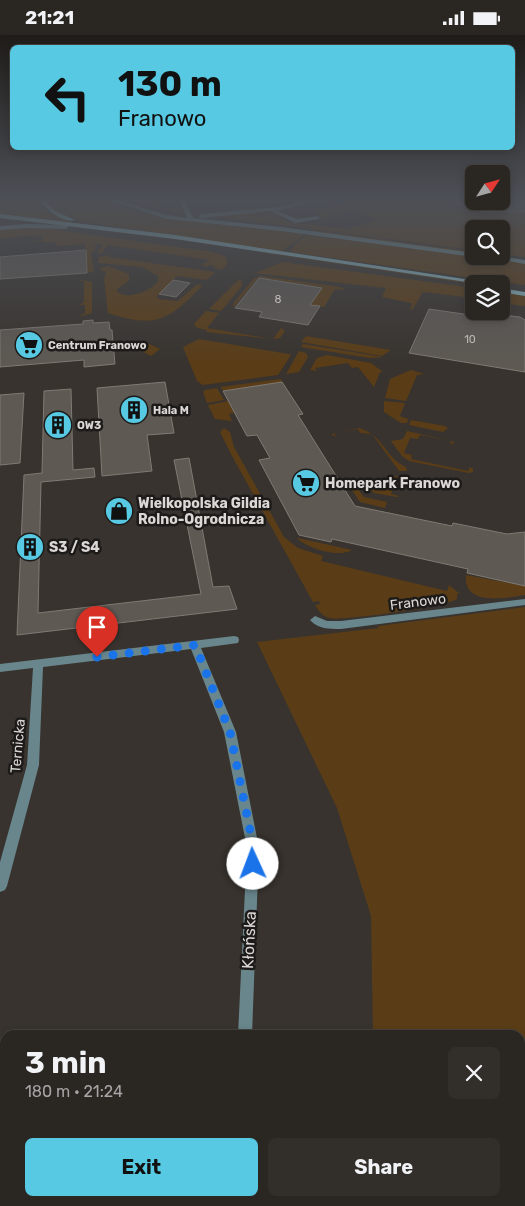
<!DOCTYPE html>
<meta charset="utf-8">
<style>
:root{--surface:#2a2622;--page:#322e2a;--text:#f1f3f6;--muted:#a5a5a5;--line:#464340;--accent:#57c9e2}
body{margin:0;font-family:Rubik,sans-serif;background:var(--page);color:var(--text);height:100vh;display:flex;flex-direction:column;font-size:19px;white-space:nowrap}
*{box-sizing:border-box;margin:0}
p{font-size:16px;color:var(--muted)}
.icon{flex:none;width:28px;height:28px;fill:none;stroke:currentColor;stroke-width:2;stroke-linecap:round;stroke-linejoin:round}
.map{position:relative;flex:1;overflow:hidden}
.drawer{position:absolute;left:0px;top:995px;width:525px;height:176px;display:flex;flex-direction:column;background:var(--surface);border-radius:15px 15px 0 0;box-shadow:0 2px 8px #0003,0 0 0 1px var(--line)}
.drawer>*{flex:none}
.hud{position:absolute;left:10px;top:10px;width:505px;height:105px;border-radius:8px;box-shadow:0 2px 8px #0003,0 0 0 1px var(--line);background:#57c9e2;color:#111;overflow:hidden}
.needle{width:32px;rotate:54deg}
.tools{position:absolute;left:465px;top:130px;display:grid;gap:10px}
.tools a{display:grid;place-items:center;width:45px;height:45px;border-radius:8px;background:var(--surface);box-shadow:0 2px 8px #0003,0 0 0 1px var(--line);font-size:25px}
.pin{position:absolute;display:grid;place-items:center;width:42px;height:42px;color:#fff;margin:-51px -21px;border-radius:50% 50% 50% 0;rotate:-45deg;box-shadow:0 0 5px #0007}
.pin .icon{rotate:45deg}
.me{position:absolute;width:55px;margin:-28px;rotate:358deg;stroke-linejoin:round;filter:drop-shadow(0 0 4px #0008)}
.turn{display:flex;align-items:center;gap:18px;height:105px;padding:0 25px;font-size:22px}
.turn .icon{width:65px;height:65px;stroke-width:2.5}
.turn b{display:block;font-size:35px;line-height:42px}
.round{display:grid;place-items:center;flex:none;width:52px;height:52px;border-radius:8px;background:var(--page)}
.overview{display:flex;align-items:center;justify-content:space-between;height:85px;padding:0 25px}
h1{font-size:30px;font-weight:700;line-height:38px}
.button{display:flex;gap:10px;margin-top:auto;padding:10px 25px}
.button a{flex:1;height:58px;border-radius:8px;background:var(--accent);color:#111;font-size:20px;font-weight:700;line-height:58px;text-align:center}
.button a+a{background:var(--page);color:var(--text)}
.status{display:flex;justify-content:space-between;align-items:center;height:35px;padding:0 25px;background:var(--surface);direction:ltr}
.status svg{height:14px;fill:currentColor}
.map>svg:first-child{display:block}
.green{fill:#5a3d17}
.building{fill:#5e5953;stroke:#807a74}
.lines{fill:none;stroke-linecap:round;stroke-linejoin:round}
.street{fill:#69868d;fill-rule:evenodd}
.secondary{fill:#86b5c0;fill-rule:evenodd}
.route{stroke:#1a73e8;stroke-width:9;stroke-dasharray:0 16.2}
.labels{text-anchor:middle;dominant-baseline:central;stroke-width:5;stroke-linejoin:round;paint-order:stroke}
.number-label{font-size:11px;fill:#bbb8b4}
.far-poi-label{font-size:11px;font-weight:bold;fill:#dad7d4;stroke:#1d1b19;text-anchor:start}
.poi-label{font-size:14px;font-weight:bold;fill:#dad7d4;stroke:#1d1b19;text-anchor:start}
.street-label{font-size:14px;fill:#dad7d4;stroke:#1d1b19}
.near-street-label{font-size:16px;fill:#dad7d4;stroke:#1d1b19}
</style>
<div class="status"><b>21:21</b><svg viewBox="0 0 49 12"><path d="M0 12V9h3v3zM5 12V6h3v6zM10 12V3h3v9zM15 12V0h3v12zM26 1h20v11H26zM47 4h2v5h-2z"/></svg></div>
<div class="map">
<svg width="525" height="1171" viewBox="0 0 525 1171">
<rect width="100%" height="100%" fill="#38332e"/>
<!-- green -->
<path class="green" d="M 0,165 L 39,165 L 50,178 L 74,188 L 0,180 Z
M 44,165 L 105,165 L 132,176 L 171,184 L 305,199 L 282,216 L 84,187 L 56,177 Z
M 125,165 L 158,165 L 162,175 L 178,172 L 180,178 L 158,175 Z
M 352,165 L 525,165 L 525,222 L 501,219 L 501,194 L 474,194 L 474,215 L 250,186 L 250,184 L 246,186 L 217,182 L 217,180 L 267,176 L 257,181 L 270,177 L 289,187 L 348,194 L 377,185 L 356,175 L 314,185 L 319,181 L 314,176 Z
M 11,193 L 43,193 L 212,217 L 225,221 L 228,227 L 222,235 L 214,233 L 215,231 L 209,230 L 207,232 L 201,230 L 210,225 L 108,210 L 102,216 L 106,217 L 99,218 L 97,216 L 104,210 L 96,209 L 93,211 L 97,212 L 91,218 L 94,237 L 87,238 L 85,209 L 56,211 L 56,207 L 45,208 L 45,206 L 0,208 L 3,206 L 6,208 L 43,205 L 42,201 L 34,202 L 34,200 L 0,204 L 0,194 Z
M 314,195 L 474,217 L 474,219 L 311,197 Z
M 306,200 L 525,228 L 525,250 L 290,217 L 294,210 Z
M 264,218 L 268,218 L 483,249 L 474,249 Z
M 109,220 L 108,222 L 215,237 L 207,245 L 177,241 L 156,262 L 159,263 L 158,264 L 178,266 L 196,250 L 200,249 L 202,251 C 169,285 156,294 108,278 L 104,244 L 106,237 L 99,234 L 108,231 L 129,239 L 129,246 L 116,255 C 125,267 150,256 158,247 L 158,241 L 142,232 L 98,228 L 99,222 Z
M 282,227 L 474,253 L 474,263 L 423,257 L 412,275 L 410,274 L 412,270 L 411,268 L 382,262 L 386,253 L 255,238 Z
M 261,241 L 341,252 L 345,255 L 335,254 L 324,272 L 310,270 L 322,252 L 258,243 L 233,273 L 233,269 L 254,243 Z
M 241,244 L 242,251 L 221,276 L 209,274 L 236,247 Z
M 82,245 L 92,247 L 92,278 L 82,281 L 79,280 L 85,279 L 85,270 L 79,270 L 84,267 L 84,246 L 79,246 Z
M 501,257 L 525,260 L 525,271 L 501,268 Z
M 206,276 L 219,278 L 207,293 L 273,304 L 281,293 L 285,296 L 280,303 L 274,304 L 206,297 L 207,295 L 197,293 L 194,289 Z
M 306,301 L 391,315 L 382,321 L 301,307 Z
M 199,304 L 289,319 L 291,320 L 278,340 L 203,350 L 197,346 L 183,312 Z
M 143,306 L 160,314 L 151,321 L 138,314 L 114,314 L 113,308 Z
M 303,309 L 383,322 L 370,323 L 301,312 Z
M 299,316 L 306,318 L 308,322 L 299,337 L 286,339 Z
M 327,320 L 371,328 L 383,337 L 380,337 L 374,352 L 358,332 L 352,333 L 348,328 L 315,333 L 317,336 L 310,335 L 317,323 Z
M 411,335 L 424,339 L 417,340 L 406,366 L 385,363 L 390,344 Z
M 281,344 L 282,347 L 224,356 L 220,352 Z
M 217,353 L 224,365 L 207,368 L 203,357 L 205,355 Z
M 228,366 L 234,378 L 229,379 L 232,386 L 215,384 L 208,370 Z
M 384,366 L 405,368 L 400,381 L 408,384 L 407,388 L 401,388 L 384,377 Z
M 411,385 L 445,391 L 448,393 L 443,397 L 409,390 Z
M 224,393 L 230,397 L 234,412 L 284,502 L 298,513 L 323,521 L 321,526 L 447,556 L 449,550 L 460,559 L 457,559 L 457,564 C 444,572 343,586 329,583 C 322,581 319,576 315,570 L 320,569 L 319,566 L 313,567 L 232,421 L 220,397 Z
M 359,393 C 385,401 384,422 406,432 L 407,436 L 399,436 L 372,399 L 360,398 L 358,394 L 334,398 L 336,402 L 331,399 Z
M 407,396 L 455,407 L 450,410 L 451,406 L 420,400 L 418,404 L 410,403 L 404,418 L 412,420 L 411,424 L 468,436 L 470,432 L 473,434 L 473,437 L 469,438 L 409,426 L 402,421 L 391,406 L 403,404 Z
M 391,440 L 405,444 L 404,446 L 397,445 L 391,459 L 399,461 L 397,462 L 374,458 L 364,447 L 365,445 L 368,450 L 393,445 Z
M 353,448 L 364,462 L 387,467 L 385,473 L 360,467 L 348,449 Z
M 297,503 L 298,503 L 352,515 C 339,523 308,514 297,503 Z
M 466,540 L 525,551 L 525,560 C 506,563 463,572 466,540 Z
M 525,572 L 525,1171 L 244,1171 L 244,1166 L 520,1166 L 520,1000 L 373,1000 L 371,881 L 337,773 L 257,607 L 378,593 L 378,591 Z"/>
<!-- building -->
<path class="building" d="M 525,165 L 525,177 L 485,177 L 452,167 Z
M 86,215 L 87,238 L 0,244 L 0,222 Z
M 259,243 L 322,253 L 310,270 L 320,271 L 308,290 L 259,282 L 262,277 L 235,273 Z
M 173,245 L 190,248 L 176,262 L 159,259 Z
M 429,274 L 470,280 L 472,276 L 520,282 L 525,285 L 525,337 L 409,318 Z
M 93,285 L 93,288 L 109,287 L 110,295 L 112,295 L 115,329 L 84,332 L 84,325 L 0,332 L 0,295 L 83,289 L 83,286 Z
M 165,347 L 174,398 L 147,400 L 152,436 L 102,441 L 97,353 Z
M 282,347 L 303,379 L 298,380 L 355,471 L 452,491 L 453,488 L 507,499 L 525,497 L 525,551 L 467,538 L 468,534 L 332,504 L 331,507 L 299,500 L 259,425 L 270,423 L 257,400 L 247,401 L 223,356 Z
M 71,354 L 73,435 L 94,433 L 95,442 L 41,447 L 38,578 L 201,559 L 174,425 L 189,423 L 213,552 L 229,551 L 237,574 L 17,600 L 24,440 L 42,438 L 44,356 Z
M 24,358 L 20,428 L 0,430 L 0,360 Z"/>
<g class="lines">
<!-- street -->
<path class="street" d="M 108,165 L 116,165 L 167,180 L 187,183 L 179,165 L 184,165 L 193,183 L 281,192 L 474,218 L 474,221 L 476,221 L 474,222 L 281,196 L 167,184 Z
M 309,165 L 317,165 L 277,176 L 297,184 L 317,181 L 320,183 L 319,184 L 296,188 L 270,176 L 201,183 L 198,181 L 201,179 L 279,172 Z
M 27,189 L 66,190 L 69,192 L 66,194 L 27,193 L 0,195 L 0,191 Z
M 480,221 L 497,221 L 525,225 L 525,229 Z
M 525,564 L 525,570 L 341,594 C 329,594 318,594 310,585 L 315,581 L 327,586 L 341,586 Z
M 234,601 L 238,602 L 239,605 L 238,608 L 201,613 L 236,697 L 259,813 L 252,1000 L 238,1000 L 247,813 L 224,697 L 191,614 L 43,632 L 39,730 L 7,851 L 5,855 L 0,857 L 0,827 L 27,730 L 33,633 L 0,637 L 0,629 Z
M 229,1166 L 245,1166 L 245,1171 L 229,1171 Z"/>
<!-- secondary -->
<path class="secondary" d="M 39,165 L 44,165 L 55,176 L 75,185 C 63,189 46,174 39,165 Z
M 0,179 L 175,200 L 497,249 L 480,249 L 175,204 L 0,183 Z
M 501,253 L 525,257 L 525,261 L 501,257 Z"/>
</g>
<!-- sky -->
<linearGradient id="sky" x2="0" y2="1"><stop stop-color="#1f1c19"/><stop offset="0.5" stop-color="#4d5057"/><stop offset="1" stop-color="#4d5057" stop-opacity="0"/></linearGradient>
<rect width="525" height="329" fill="url(#sky)"/>
<g class="lines">
<!-- route -->
<path class="route" d="M 97,622 L 195,610 L 230,697 L 252,805 L 253,829"/>
</g>
<!-- icons -->
<defs>
<symbol id="supermarket-disc" viewBox="-11 -11 22 22"><circle r="9.5" fill="#57c9e2" stroke="#1d1b19"/><path d="M-6-5.5h2.5l.6 2H6L4.5 2H-2.5L-4.4-4H-6ZM-1.5 3.2a1.3 1.3 0 1 0 .1 0ZM3 3.2a1.3 1.3 0 1 0 .1 0Z" fill="#111"/></symbol>
<symbol id="building-disc" viewBox="-11 -11 22 22"><circle r="9.5" fill="#57c9e2" stroke="#1d1b19"/><path d="M-4-6H4V6H1V3H-1V6H-4ZM-2.5-4.3h1.7v1.8h-1.7ZM.8-4.3h1.7v1.8H.8ZM-2.5-1h1.7V.8h-1.7ZM.8-1h1.7V.8H.8Z" fill="#111"/></symbol>
<symbol id="shop-disc" viewBox="-11 -11 22 22"><circle r="9.5" fill="#57c9e2" stroke="#1d1b19"/><path d="M-5-2.5h2.3a2.7 3.5 0 0 1 5.4 0H5L5.5 6h-11ZM-1.5-2.5h3a1.5 2.3 0 0 0-3 0Z" fill="#111"/></symbol>
</defs>
<g fill-rule="evenodd">
<use href="#supermarket-disc" x="13" y="294" width="32" height="32"/>
<use href="#building-disc" x="118" y="359" width="32" height="32"/>
<use href="#building-disc" x="42" y="374" width="32" height="32"/>
<use href="#supermarket-disc" x="290" y="432" width="32" height="32"/>
<use href="#shop-disc" x="103" y="460" width="32" height="32"/>
<use href="#building-disc" x="14" y="496" width="32" height="32"/>
</g>
<g class="labels">
<!-- number labels -->
<g class="number-label">
<text x="278" y="264">8</text>
<text x="470" y="304">10</text>
</g>
<!-- far-poi labels -->
<g class="far-poi-label">
<text x="48" y="310">Centrum Franowo</text>
<text x="153" y="375">Hala M</text>
<text x="77" y="390">OW3</text>
</g>
<!-- poi labels -->
<g class="poi-label">
<text x="325" y="448">Homepark Franowo</text>
<text x="138" y="468">Wielkopolska Gildia<tspan x="138" dy="16">Rolno-Ogrodnicza</tspan></text>
<text x="49" y="512">S3 / S4</text>
</g>
<!-- street labels -->
<g class="street-label">
<text transform="translate(418 567) rotate(-7)">Franowo</text>
<text transform="translate(18 711) rotate(-85)">Ternicka</text>
</g>
<!-- near-street labels -->
<g class="near-street-label">
<text transform="translate(249 905) rotate(-87)">Kłońska</text>
</g>
</g>
</svg>
<div class="tools">
<a><svg class="needle" viewBox="-14 -14 28 28"><path d="M0-13l5 13h-10z" fill="#e53935"/><path d="M0 13l5-13h-10z" fill="#a5a5a5"/></svg></a>
<a><svg class="icon" aria-label="search" viewBox="0 0 24 24"><circle cx="10" cy="10" r="6"/><path d="M15 15l6 6"/></svg></a>
<a><svg class="icon" aria-label="layers" viewBox="0 0 24 24"><path d="M12 4l9 5-9 5-9-5zM3 14l9 5 9-5"/></svg></a>
</div>
<div class="pin" style="left:97px;top:622px;background:#d93025"><svg class="icon" aria-label="arrive" viewBox="0 0 24 24"><path d="M6 21V4h12l-3 4 3 4H6"/></svg></div>
<svg class="me" style="left:253px;top:829px" viewBox="-20 -20 40 40"><circle r="19" fill="#fff"/><path d="M0-13L10 11 0 6-10 11z" fill="#1a73e8"/></svg>
<div class="hud">
<div class="turn"><svg class="icon" aria-label="left" viewBox="0 0 24 24"><path d="M17 20v-9H6M10 6l-5 5 5 5"/></svg><div><b>130 m</b>Franowo</div></div>
</div>
<section class="drawer">
<div class="overview"><div><h1>3 min</h1><p>180 m · 21:24</p></div><a class="round"><svg class="icon" aria-label="close" viewBox="0 0 24 24"><path d="M6 6l12 12M18 6L6 18"/></svg></a></div>
<div class="button"><a>Exit</a><a>Share</a></div>
</section>
</div>
